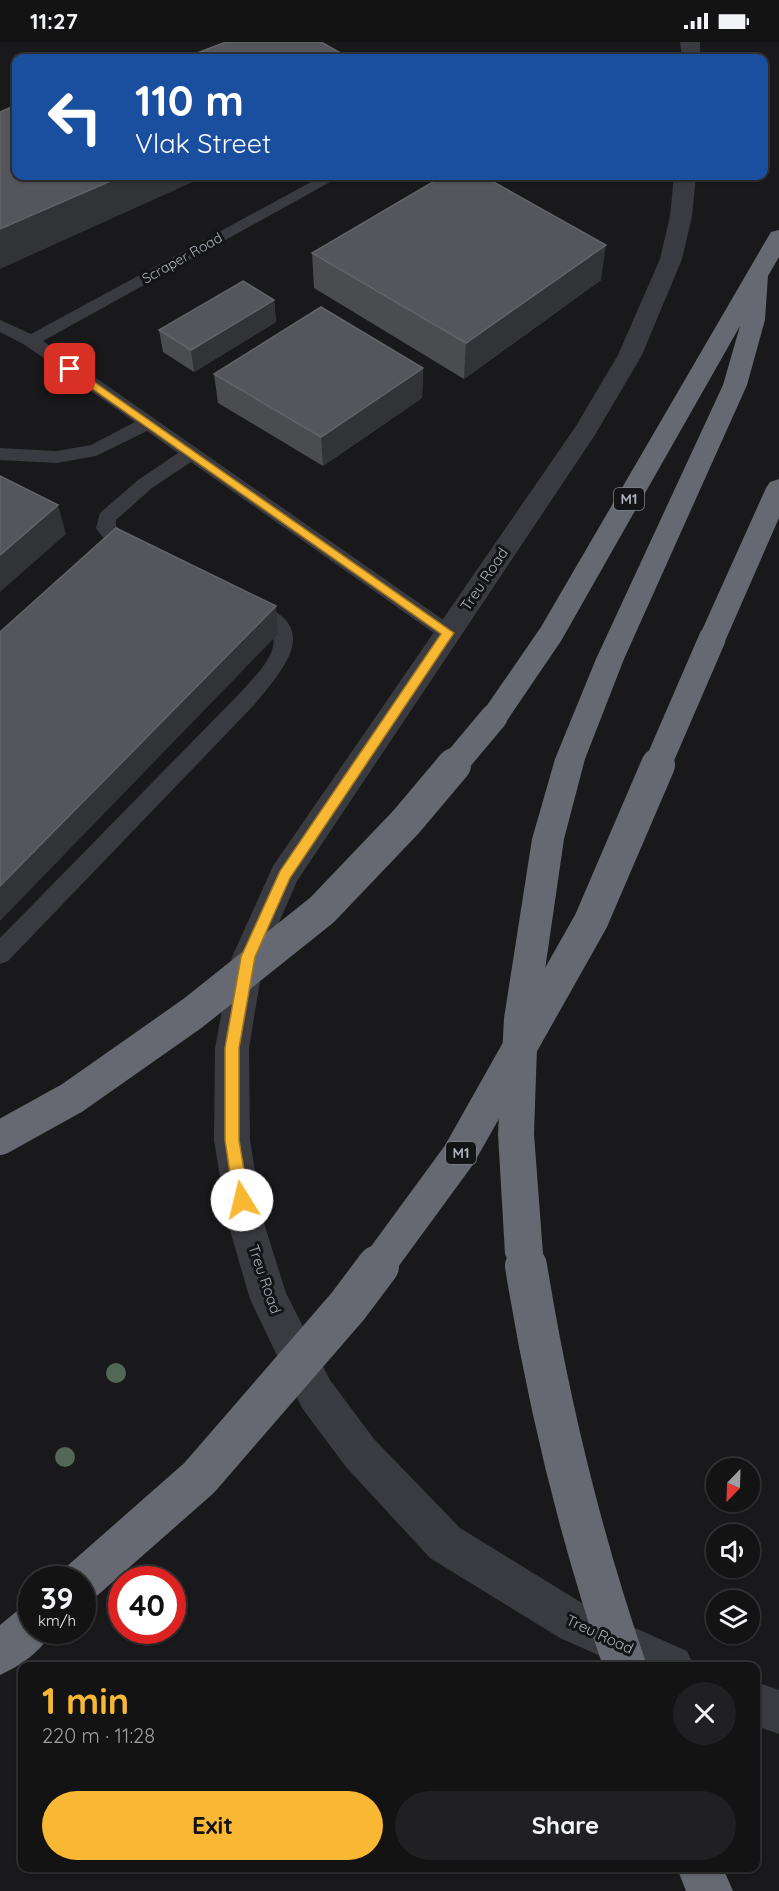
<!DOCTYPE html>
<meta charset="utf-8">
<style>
:root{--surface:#131314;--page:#202022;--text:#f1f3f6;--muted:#9d9ea0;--line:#323234;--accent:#f8b834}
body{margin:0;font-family:Quicksand,sans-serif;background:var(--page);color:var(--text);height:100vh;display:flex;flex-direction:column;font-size:22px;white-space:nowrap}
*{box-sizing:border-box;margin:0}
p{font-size:20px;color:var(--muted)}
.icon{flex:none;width:33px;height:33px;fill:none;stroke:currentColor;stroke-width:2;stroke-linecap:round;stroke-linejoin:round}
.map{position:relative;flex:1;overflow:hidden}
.panel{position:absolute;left:18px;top:1620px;width:742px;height:210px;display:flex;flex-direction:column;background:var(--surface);border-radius:12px;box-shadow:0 2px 4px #0004,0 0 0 2px var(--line)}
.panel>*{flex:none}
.guide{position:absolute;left:12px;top:12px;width:756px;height:126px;border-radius:12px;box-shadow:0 2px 4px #0004,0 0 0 2px var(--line);background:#1a4fa0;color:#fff;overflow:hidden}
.needle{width:39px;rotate:203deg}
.tools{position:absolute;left:706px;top:1416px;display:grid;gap:12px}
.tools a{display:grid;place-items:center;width:54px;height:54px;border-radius:50%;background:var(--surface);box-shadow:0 2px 4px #0004,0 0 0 2px var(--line);font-size:30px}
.speed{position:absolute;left:18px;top:1524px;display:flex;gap:12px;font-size:30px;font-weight:700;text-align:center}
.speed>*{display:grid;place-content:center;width:78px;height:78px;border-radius:50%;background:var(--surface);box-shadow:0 2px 4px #0004,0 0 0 2px var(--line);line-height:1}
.speed small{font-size:15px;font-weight:400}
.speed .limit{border:9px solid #d22;background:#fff;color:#111}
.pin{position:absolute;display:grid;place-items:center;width:51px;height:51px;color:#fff;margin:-26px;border-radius:12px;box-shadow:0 3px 9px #0006}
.me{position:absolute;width:66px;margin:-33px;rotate:351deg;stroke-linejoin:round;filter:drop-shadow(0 0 4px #0008)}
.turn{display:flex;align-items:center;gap:21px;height:126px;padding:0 24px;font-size:27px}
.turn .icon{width:78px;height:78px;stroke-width:2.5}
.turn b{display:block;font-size:42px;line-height:51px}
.round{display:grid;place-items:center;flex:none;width:63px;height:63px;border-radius:32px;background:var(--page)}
.headline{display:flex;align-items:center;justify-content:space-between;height:102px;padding:0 24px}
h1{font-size:36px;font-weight:700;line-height:45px;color:var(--accent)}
.cta{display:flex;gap:12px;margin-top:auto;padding:12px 24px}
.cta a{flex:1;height:69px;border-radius:36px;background:var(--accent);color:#111;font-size:24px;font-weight:700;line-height:69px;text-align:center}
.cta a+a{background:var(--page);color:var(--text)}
.status{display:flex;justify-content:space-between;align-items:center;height:42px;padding:0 30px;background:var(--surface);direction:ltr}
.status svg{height:16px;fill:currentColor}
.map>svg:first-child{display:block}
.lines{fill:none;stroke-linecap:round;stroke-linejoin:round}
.service{fill:#3a3b40;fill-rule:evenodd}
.tertiary{fill:#3a3b40;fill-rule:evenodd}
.motorway{fill:#666971;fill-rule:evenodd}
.motorway-bridge-far2{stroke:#666971;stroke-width:27}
.motorway-bridge-far1{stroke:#666971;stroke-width:34}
.motorway-bridge{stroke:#666971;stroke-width:42}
.tree{fill:#526755}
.wall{fill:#4a4c50}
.shaded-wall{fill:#323336}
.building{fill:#55565c;stroke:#62646a;stroke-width:1.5}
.route{fill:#f8b834;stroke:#a17822;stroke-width:1.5}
.labels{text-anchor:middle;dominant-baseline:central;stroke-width:6;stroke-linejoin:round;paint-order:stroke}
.far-street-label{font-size:14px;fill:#abb0bb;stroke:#141416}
.shield{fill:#141416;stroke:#7e818a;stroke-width:1.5}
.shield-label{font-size:14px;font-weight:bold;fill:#abb0bb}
.street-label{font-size:15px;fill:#abb0bb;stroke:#141416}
</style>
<div class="status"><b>11:27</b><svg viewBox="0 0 49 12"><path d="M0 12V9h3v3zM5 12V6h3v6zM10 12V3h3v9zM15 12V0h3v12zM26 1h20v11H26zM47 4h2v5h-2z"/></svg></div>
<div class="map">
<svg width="779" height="1849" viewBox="0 0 779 1849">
<rect width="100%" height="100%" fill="#19191b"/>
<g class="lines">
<!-- service -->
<path class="service" d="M 322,134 L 341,134 L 43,299 L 455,586 L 458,591 L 455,596 L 448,598 L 441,596 L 191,420 L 152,446 L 116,478 L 116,484 C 125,493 143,499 149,508 L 146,513 C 128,518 105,501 96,486 L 100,471 L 138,438 L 178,411 L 147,389 L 96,414 L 57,421 L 0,418 L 0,406 L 57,409 L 91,403 L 135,380 L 25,303 L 0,290 L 0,278 L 31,292 Z
M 250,559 C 324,581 287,624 254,663 L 8,919 L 0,922 L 0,896 L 240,651 C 254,635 292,601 263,581 C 255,576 245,575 240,566 L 243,561 Z"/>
<!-- tertiary -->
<path class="tertiary" d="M 680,0 L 700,0 L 700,16 L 682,16 Z
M 674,134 L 696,134 L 692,174 L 682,217 L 642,313 L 595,393 L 297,839 L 264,915 L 249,1006 L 250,1098 L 263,1178 L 286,1251 L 330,1338 L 374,1397 L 460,1486 L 590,1566 L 687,1609 L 694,1624 L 623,1624 L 560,1596 L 430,1516 L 346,1425 L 302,1366 L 250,1257 L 227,1178 L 214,1098 L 215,1006 L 232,915 L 273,824 L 576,384 L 618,313 L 660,217 L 670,174 Z
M 756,1640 L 779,1648 L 779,1692 L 756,1684 Z"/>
<!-- motorway -->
<path class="motorway" d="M 779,188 L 779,215 L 768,234 L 765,278 L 747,343 L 624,617 L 585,717 L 564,797 L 538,976 L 534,1092 L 543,1212 L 537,1225 L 524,1230 L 511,1225 L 505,1212 L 498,1092 L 504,976 L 532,797 L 555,717 L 596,617 L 723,343 L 740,284 L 561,599 L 504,683 L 494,686 L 484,683 L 479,675 L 541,585 L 768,195 L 771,190 Z
M 779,437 L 779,476 L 726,597 L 722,604 L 712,607 L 702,604 L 698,597 L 766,446 L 770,440 Z
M 32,1563 L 32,1588 L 52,1588 C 43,1609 20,1624 0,1633 L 0,1583 L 17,1569 Z
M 677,1826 L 723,1826 L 733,1849 L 686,1849 Z"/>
<!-- motorway-bridge-far2 -->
<path class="motorway-bridge-far2" d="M 453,724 L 494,675
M 657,724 L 712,597"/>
<!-- motorway-bridge-far1 -->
<path class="motorway-bridge-far1" d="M 0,1096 L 72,1056 L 193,971 L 322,868 L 406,780 L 454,723
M 524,1212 L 526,1225
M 377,1225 L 459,1113 L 591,879 L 658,723"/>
<!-- motorway-bridge -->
<path class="motorway-bridge" d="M 526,1224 C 548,1360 580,1493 625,1624
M 82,1539 L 199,1436 L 348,1264 L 378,1224"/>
</g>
<!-- trees -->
<g class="tree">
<circle cx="116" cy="1331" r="10"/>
<circle cx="65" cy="1415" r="10"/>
</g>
<!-- wall -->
<path class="wall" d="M 312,211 L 601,238 L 464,337 L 314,246 Z
M 274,258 L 276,280 L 194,330 L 163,310 L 159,288 Z
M 423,326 L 422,356 L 323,424 L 218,361 L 214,332 Z"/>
<!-- shaded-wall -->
<path class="shaded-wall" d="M 122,134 L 206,134 L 0,227 L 0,187 Z
M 606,203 L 601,238 L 464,337 L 466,301 Z
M 274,258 L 276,280 L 194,330 L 191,308 Z
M 423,326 L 422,356 L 323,424 L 321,395 Z
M 58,463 L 66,492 L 0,550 L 0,513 Z
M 276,564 L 278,592 L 0,879 L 0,844 Z"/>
<!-- building -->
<path class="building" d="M 226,0 L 321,0 L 339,10 L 337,16 L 184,16 Z
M 16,63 L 16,134 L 122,134 L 0,187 L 0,70 Z
M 443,134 L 483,134 L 606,203 L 466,301 L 312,211 Z
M 243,239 L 274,258 L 191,308 L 159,288 Z
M 321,265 L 423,326 L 321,395 L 214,332 Z
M 0,434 L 58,463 L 0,513 Z
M 116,486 L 276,564 L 0,844 L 0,590 Z"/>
<!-- route -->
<path class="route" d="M 70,323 L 454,591 L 290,836 L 255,915 L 239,1006 L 239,1098 L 249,1158 L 247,1163 L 242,1165 L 236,1163 L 234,1158 L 225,1098 L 225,1006 L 241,915 L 280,829 L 441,592 L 67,329 L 65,327 Z"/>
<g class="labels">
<!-- far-street labels -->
<g class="far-street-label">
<text transform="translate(182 216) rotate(-29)">Scraper Road</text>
</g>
<!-- shield labels -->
<g class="shield">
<rect x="614" y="446" width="30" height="22" rx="4.5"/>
<rect x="446" y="1100" width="30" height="22" rx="4.5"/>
</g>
<g class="shield-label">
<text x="629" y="457">M1</text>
<text x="461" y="1111">M1</text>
</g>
<!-- street labels -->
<g class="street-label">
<text transform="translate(484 537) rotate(-56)">Treu Road</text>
<text transform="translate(265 1237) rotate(71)">Treu Road</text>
<text transform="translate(600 1592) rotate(25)">Treu Road</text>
</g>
</g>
</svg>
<div class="tools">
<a><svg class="needle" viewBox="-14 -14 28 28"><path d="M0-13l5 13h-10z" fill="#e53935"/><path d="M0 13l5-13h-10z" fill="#9d9ea0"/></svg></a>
<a><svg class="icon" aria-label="sound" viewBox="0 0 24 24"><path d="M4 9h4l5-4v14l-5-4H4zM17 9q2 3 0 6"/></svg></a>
<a><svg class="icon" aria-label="layers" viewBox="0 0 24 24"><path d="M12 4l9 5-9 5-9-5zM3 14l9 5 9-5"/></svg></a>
</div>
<div class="speed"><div>39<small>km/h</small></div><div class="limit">40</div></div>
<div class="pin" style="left:70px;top:327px;background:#d93025"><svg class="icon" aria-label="arrive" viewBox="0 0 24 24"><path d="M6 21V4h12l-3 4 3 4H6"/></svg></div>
<svg class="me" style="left:242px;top:1158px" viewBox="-20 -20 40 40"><circle r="19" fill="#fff"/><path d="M0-13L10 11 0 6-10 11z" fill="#f8b834"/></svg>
<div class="guide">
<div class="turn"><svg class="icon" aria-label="left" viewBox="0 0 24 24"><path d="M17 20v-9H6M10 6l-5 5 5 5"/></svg><div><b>110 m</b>Vlak Street</div></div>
</div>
<section class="panel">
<div class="headline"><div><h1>1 min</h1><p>220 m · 11:28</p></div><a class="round"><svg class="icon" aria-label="close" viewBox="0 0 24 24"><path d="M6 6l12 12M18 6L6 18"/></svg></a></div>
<div class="cta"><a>Exit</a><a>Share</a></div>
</section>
</div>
